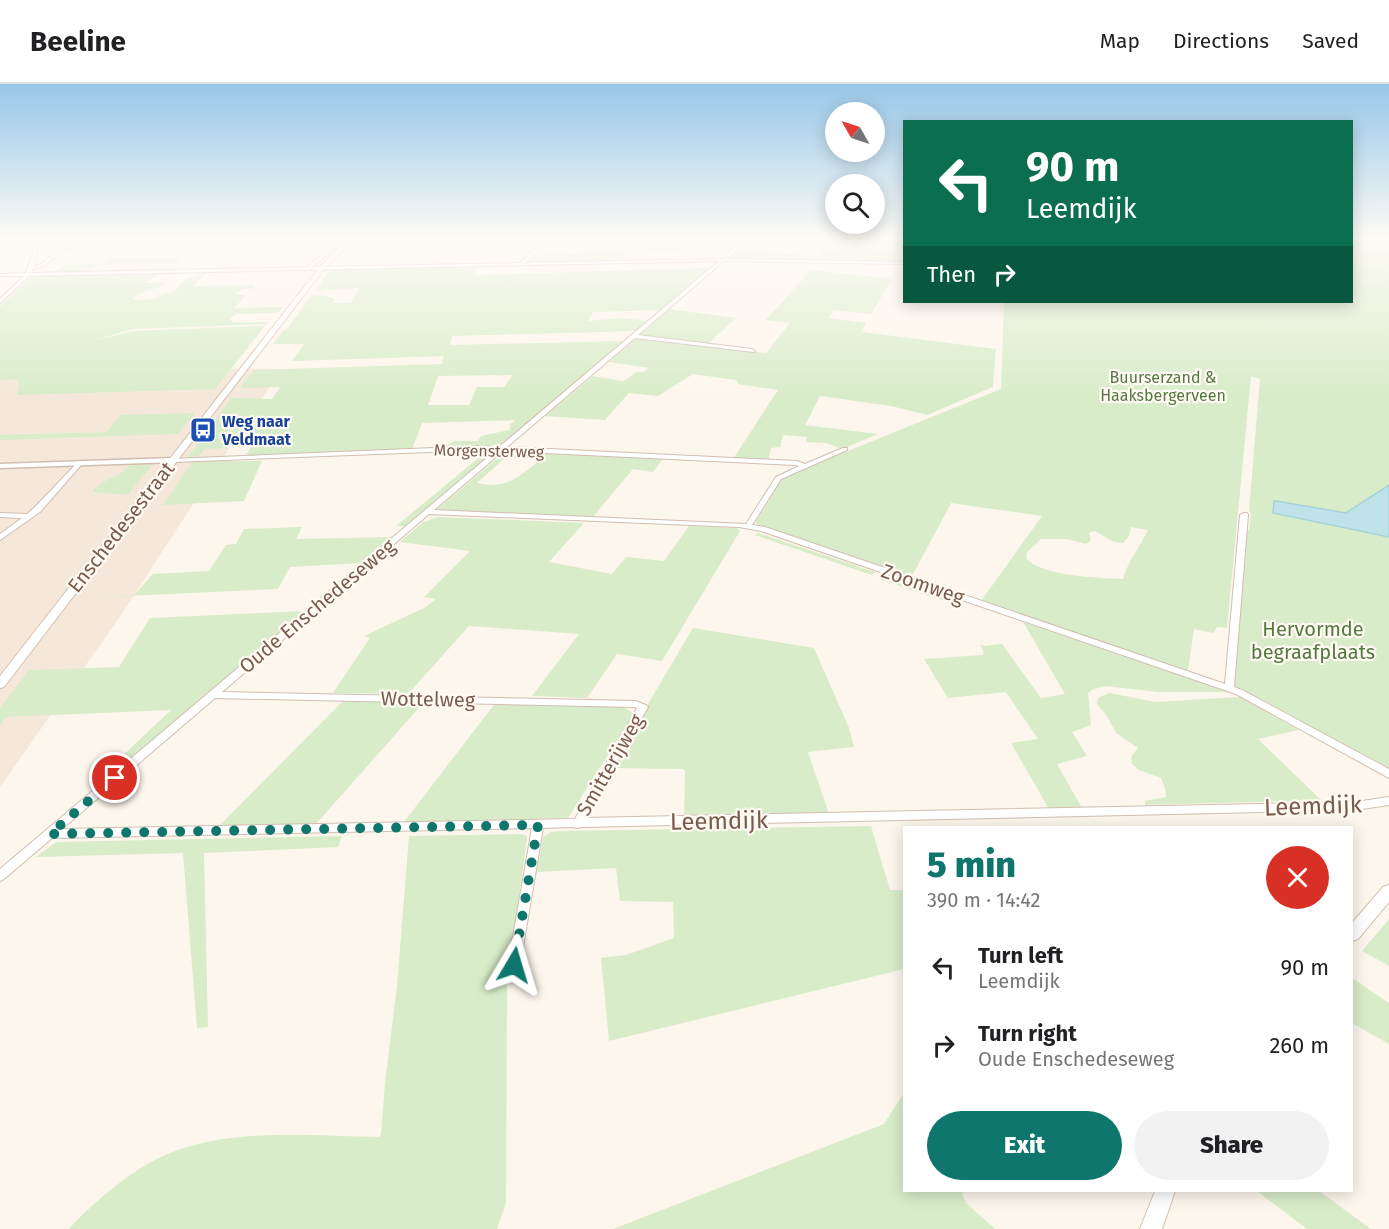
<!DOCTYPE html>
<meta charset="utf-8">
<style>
:root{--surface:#fff;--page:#f2f2f2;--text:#202124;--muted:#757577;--line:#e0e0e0;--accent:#0f766e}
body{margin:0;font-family:"Fira Sans",sans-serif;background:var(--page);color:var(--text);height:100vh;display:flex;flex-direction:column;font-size:22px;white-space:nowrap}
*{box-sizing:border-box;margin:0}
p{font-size:20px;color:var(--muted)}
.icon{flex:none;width:33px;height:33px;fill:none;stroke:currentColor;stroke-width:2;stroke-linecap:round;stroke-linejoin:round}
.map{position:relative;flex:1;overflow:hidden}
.details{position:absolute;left:903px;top:742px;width:450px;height:366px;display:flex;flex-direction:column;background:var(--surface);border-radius:0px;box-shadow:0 3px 15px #0003}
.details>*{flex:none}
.top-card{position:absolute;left:903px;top:36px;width:450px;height:183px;border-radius:0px;box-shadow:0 3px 15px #0003;background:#0b6e4f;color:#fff;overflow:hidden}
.needle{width:39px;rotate:309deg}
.tools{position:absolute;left:825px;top:18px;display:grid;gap:12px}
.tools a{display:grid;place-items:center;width:60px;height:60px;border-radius:50%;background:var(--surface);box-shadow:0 3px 15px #0003;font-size:30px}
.pin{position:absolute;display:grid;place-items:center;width:51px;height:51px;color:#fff;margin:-26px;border:3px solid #fff;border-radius:50%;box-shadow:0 2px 6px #0007}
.me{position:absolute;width:66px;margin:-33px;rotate:7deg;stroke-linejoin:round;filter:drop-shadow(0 0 4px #0008)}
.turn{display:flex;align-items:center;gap:21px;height:126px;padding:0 24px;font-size:27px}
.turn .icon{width:78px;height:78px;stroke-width:2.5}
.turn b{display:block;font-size:42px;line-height:51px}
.then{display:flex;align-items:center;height:57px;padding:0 24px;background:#0003;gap:12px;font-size:22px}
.round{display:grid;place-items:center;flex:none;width:63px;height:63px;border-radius:32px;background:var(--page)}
.headline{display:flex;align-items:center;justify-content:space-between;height:102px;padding:0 24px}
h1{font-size:36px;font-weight:800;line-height:45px;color:var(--accent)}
.primary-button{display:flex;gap:12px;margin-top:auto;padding:12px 24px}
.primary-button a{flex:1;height:69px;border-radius:36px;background:var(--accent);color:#fff;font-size:24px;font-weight:800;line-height:69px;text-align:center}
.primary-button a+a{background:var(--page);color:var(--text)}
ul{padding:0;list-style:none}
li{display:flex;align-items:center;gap:18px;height:78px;padding:0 24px}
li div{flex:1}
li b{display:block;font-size:22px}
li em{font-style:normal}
header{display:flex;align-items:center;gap:36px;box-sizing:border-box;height:84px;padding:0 30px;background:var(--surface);border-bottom:2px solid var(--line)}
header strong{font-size:28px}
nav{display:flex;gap:33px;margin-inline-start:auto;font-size:21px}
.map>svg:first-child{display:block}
.residential{fill:#f5e8da}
.green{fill:#d8ecc9;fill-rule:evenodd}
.water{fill:#bfe3e8;stroke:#a5d3da;stroke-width:1.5}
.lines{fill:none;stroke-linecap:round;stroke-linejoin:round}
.minor-casing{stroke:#d1beb0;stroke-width:2}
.tertiary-casing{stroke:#d1beb0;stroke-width:3}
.secondary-casing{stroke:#d6c0b0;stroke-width:2}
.minor{fill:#fff;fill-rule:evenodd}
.tertiary{fill:#fff;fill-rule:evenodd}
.secondary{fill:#fff;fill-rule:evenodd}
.route{stroke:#0f766e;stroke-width:10;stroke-dasharray:0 18}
.labels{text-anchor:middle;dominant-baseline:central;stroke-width:4.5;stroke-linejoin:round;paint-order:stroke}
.far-park-label{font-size:16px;fill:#537a41;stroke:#fffaf3}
.far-transit-label{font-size:16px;font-weight:bold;fill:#164399;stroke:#fffaf3;text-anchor:start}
.far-street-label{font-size:16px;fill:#7a5c4d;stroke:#fffaf3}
.street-label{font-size:20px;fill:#7a5c4d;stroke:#fffaf3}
.park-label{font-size:20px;fill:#537a41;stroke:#fffaf3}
.near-street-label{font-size:24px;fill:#7a5c4d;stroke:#fffaf3}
</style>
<header>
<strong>Beeline</strong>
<nav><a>Map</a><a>Directions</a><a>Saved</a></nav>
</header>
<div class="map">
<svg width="1389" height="1145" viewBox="0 0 1389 1145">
<rect width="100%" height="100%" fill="#fdf6ec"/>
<!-- residential -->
<path class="residential" d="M 97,283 L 281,285 L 119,534 L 0,703 L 0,293 Z"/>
<!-- green -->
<path class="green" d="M 82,153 L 285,153 L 277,158 L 207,158 L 192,167 L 159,168 L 171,161 L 170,159 L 134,159 L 120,167 L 62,167 Z
M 425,153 L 549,153 L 543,158 L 421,159 Z
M 580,153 L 745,153 L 729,167 L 624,169 L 623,177 L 525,179 L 534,171 L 578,170 L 585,165 L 570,162 L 580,159 Z
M 753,153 L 904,153 L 904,174 L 900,180 L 726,177 L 740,165 L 818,173 L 828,163 L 751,155 Z
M 1352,153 L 1389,153 L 1389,684 L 1234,601 L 1246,446 L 1249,446 L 1251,429 L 1249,427 L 1260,295 L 1251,292 L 1227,544 L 1217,543 L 1214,549 L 1194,545 L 1188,587 L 981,517 L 1042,432 L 951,419 L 911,494 L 767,445 L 755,439 L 781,396 L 786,392 L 1001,305 L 1004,218 L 1352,218 ZM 1131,443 L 1148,446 C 1140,463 1128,477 1123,495 C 1100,494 1039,492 1026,474 L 1027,468 L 1041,455 L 1066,455 L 1086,460 L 1091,456 L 1089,449 L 1095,447 L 1114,458 L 1123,459 L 1129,452 Z
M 113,174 L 182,174 L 172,180 L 110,180 L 99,181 L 87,188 L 53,188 L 68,180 L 103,180 Z
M 477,182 L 474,191 L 712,184 L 661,226 L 593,228 L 588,237 L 622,234 L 648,237 L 637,247 L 452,252 L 450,261 L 624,257 L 502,360 L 442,364 L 454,357 L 478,357 L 481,352 L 509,346 L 511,342 L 509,341 L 515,336 L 422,339 L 412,366 L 245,373 L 256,356 L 234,357 L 229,364 L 205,365 L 199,372 L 188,373 L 231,314 L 272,315 L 280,303 L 240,304 L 254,286 L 442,280 L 444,272 L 292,277 L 304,260 L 273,260 L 283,247 L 287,245 L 312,211 L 324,211 L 335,215 L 332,219 L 351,219 L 359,204 L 315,207 L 331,185 ZM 438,292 L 511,291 L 512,292 L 504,303 L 477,303 L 469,321 L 428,321 Z
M 811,186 L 892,195 L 871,230 L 834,226 L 828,234 L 866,239 L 862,248 L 996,265 L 993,303 L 927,331 L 891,322 L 820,312 L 805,341 L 878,350 L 842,365 L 826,359 L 806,358 L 807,353 L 783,351 L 780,363 L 771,364 L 768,377 L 733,375 L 778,306 L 738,300 L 736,296 L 693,290 L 658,312 L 629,309 L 605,336 L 545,332 L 593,292 L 624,297 L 636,288 L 643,288 L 649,284 L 609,278 L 637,254 L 766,269 L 790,239 L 766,236 Z
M 209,187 L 193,202 L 255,201 L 252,205 L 244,205 L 235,210 L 246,211 L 234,224 L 284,223 L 277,229 L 235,230 L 230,235 L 233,238 L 268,238 L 267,240 L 132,245 L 93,257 L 132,247 L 265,242 L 215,305 L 17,311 L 19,302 L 17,295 L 0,296 L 0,222 L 34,191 L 161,188 L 145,199 L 167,199 C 155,208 143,203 133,216 L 154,215 L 160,211 L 174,207 L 187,194 Z
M 669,225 L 736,234 L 708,260 L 640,251 Z
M 195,329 L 178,350 L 0,356 L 0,351 L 107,348 L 120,331 Z
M 487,367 L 491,370 L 405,442 L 396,442 Z
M 505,368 L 510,368 L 663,375 L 653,388 L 633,385 L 592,434 L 436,426 ZM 506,373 L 541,375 C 519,393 506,406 477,399 Z
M 193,377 L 262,377 L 244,417 L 163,421 Z
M 153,380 L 128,411 L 93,408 C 99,396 121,393 130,381 Z
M 439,433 L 584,439 L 549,478 L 612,490 L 626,473 L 664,477 L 689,442 L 737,444 L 740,447 L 662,577 L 617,570 L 587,614 L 532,612 L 579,550 L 469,542 L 408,610 L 333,609 L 370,554 L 364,552 L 426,523 L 436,515 L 424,513 L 470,467 L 400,458 L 423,438 Z
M 302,443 L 296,455 L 392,453 L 362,479 L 290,483 L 278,505 L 82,514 L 134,511 L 153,490 L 209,487 L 226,461 L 236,460 L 244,445 Z
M 758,449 L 875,488 L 872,491 L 755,451 Z
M 883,491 L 948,513 L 953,520 L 879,495 Z
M 304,527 L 126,680 L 120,674 L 171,626 L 6,633 L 0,641 L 0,624 L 29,586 L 119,583 L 150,534 Z
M 1023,538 L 1230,608 L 1158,608 L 1106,602 L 1093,605 L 1088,609 L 1091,641 L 1072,648 L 1087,672 L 1057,680 L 1082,724 L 1049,725 L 1011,659 L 1038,655 L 1006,608 L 948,614 L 924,575 L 982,571 L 984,569 L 980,560 L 985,562 L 1002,560 L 1041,614 L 1065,610 Z
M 693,544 L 814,564 L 849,644 L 854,663 L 808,668 L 829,730 L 684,733 L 685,687 L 683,685 L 610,684 Z
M 1109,609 L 1156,618 L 1239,613 L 1299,646 L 1258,655 L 1321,716 L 1145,721 L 1145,717 L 1166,713 L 1165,704 L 1161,694 L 1139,686 L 1132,680 L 1131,673 L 1138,664 L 1116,649 L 1107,632 L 1097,620 L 1098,614 Z
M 345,615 L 425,617 L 316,740 L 219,742 Z
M 496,618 L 621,621 L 634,630 L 568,734 L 404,738 Z
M 871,742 L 890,806 L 904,806 L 904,885 L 609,957 L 601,874 L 626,871 L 674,854 L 673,818 L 620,817 L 616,784 L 537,788 L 543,753 L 551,748 L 562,747 Z
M 522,750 L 527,752 L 527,756 L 507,897 L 506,1119 L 497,1145 L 69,1145 C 93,1118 141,1078 175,1067 C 238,1044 313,1052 379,1053 L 381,1050 L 385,999 L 397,902 L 409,752 Z
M 342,752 L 338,763 L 204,769 L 208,943 L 197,944 L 183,769 L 36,773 L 56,758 Z
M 1389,835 L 1389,882 L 1362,867 Z
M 1352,894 L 1389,919 L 1389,960 L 1352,939 Z
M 902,1012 L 904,1014 L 904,1107 L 964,1107 L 962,1110 L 966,1119 L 995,1145 L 613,1145 L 884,1040 Z
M 1257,1107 L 1319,1107 L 1371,1145 L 1307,1145 Z"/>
<!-- water -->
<path class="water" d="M 1389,401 L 1389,453 L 1273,429 L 1274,417 L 1276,417 L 1346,429 Z"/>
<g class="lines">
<defs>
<path id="minor" d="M 78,153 L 83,153 L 42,183 L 33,185 L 32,189 L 307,183 L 345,154 L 346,156 L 312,183 L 520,179 L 548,153 L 553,153 L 525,179 L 722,175 L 747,153 L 752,153 L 727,175 L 904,178 L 904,180 L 724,177 L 638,251 L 752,265 L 755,267 L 754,268 L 635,254 L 507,363 L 797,377 L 805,380 L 843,364 L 847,364 L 847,366 L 781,395 L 752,441 L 765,443 L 1225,600 L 1240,431 L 1244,429 L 1247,429 L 1248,431 L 1234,603 L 1242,606 L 1389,685 L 1389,694 L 1236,610 L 761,447 L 739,443 L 429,430 L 222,608 L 635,617 L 646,621 L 648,623 L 586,734 L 1355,718 L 1389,713 L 1389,721 L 1355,726 L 581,743 L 577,744 L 573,743 L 543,744 L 520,881 L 518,885 L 514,886 L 510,885 L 508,881 L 532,744 L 52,754 L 4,795 L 0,797 L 0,785 L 495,367 L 481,366 L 173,378 L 170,376 L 171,375 L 481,362 L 499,363 L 719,177 L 29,192 L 0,219 L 0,215 L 24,192 L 0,192 L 0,190 L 26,189 L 37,156 L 40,157 L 34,182 L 39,181 ZM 503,367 L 796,381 L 799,382 L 776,393 L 746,440 L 434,426 ZM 215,614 L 634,623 L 637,624 L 575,735 L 62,745 Z
M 80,377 L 83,379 L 82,380 L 40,428 L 0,456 L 0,450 L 22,434 L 0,433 L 0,429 L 27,430 L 34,424 L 78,378 Z"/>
<path id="tertiary" d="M 173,374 L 177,376 L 176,378 L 0,384 L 0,380 Z"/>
<path id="secondary" d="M 33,153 L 52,153 L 0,161 L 0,157 Z
M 350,153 L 355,153 L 324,185 L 4,603 L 0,604 L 0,592 L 297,212 L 320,183 Z
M 1389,801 L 1389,818 L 1358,855 L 1352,857 L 1352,839 L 1383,803 Z
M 1155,1107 L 1175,1107 L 1162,1145 L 1140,1145 Z"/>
</defs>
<!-- minor casing -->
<use href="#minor" class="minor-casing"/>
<!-- tertiary casing -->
<use href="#tertiary" class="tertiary-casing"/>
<!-- secondary casing -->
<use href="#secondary" class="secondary-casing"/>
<!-- minor -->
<use href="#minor" class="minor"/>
<!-- tertiary -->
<use href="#tertiary" class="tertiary"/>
<!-- secondary -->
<use href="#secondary" class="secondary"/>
</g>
<!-- sky -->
<linearGradient id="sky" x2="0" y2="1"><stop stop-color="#97c7e8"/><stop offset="0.49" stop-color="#fefbf6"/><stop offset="1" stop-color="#fefbf6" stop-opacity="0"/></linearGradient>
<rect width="1389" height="314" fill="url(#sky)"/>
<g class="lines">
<!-- route -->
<path class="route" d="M 115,694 L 50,750 L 538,741 L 514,881"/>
</g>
<!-- icons -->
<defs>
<symbol id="bus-square" viewBox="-11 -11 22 22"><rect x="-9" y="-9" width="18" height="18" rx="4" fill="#1a4fb4" stroke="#fffaf3"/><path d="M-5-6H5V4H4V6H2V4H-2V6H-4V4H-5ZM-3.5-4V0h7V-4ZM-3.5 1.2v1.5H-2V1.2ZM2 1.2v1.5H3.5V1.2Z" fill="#fff"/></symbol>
</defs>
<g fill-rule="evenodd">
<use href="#bus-square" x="188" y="331" width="30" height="30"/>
</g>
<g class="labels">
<!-- far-park labels -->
<g class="far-park-label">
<text x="1163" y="293">Buurserzand &amp;<tspan x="1163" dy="18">Haaksbergerveen</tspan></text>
</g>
<!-- far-transit labels -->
<g class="far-transit-label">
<text x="222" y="337">Weg naar<tspan x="222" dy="18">Veldmaat</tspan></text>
</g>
<!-- far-street labels -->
<g class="far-street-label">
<text transform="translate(489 367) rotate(1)">Morgensterweg</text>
</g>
<!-- street labels -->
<g class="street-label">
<text transform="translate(121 443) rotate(-52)">Enschedesestraat</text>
<text transform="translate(923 500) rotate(19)">Zoomweg</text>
<text transform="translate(317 522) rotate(-40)">Oude Enschedeseweg</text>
<text transform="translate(428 615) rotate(1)">Wottelweg</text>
<text transform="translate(610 681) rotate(-60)">Smitterijweg</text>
</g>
<!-- park labels -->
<g class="park-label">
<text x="1313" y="545">Hervormde<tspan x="1313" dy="23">begraafplaats</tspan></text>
</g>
<!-- near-street labels -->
<g class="near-street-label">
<text transform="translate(1313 722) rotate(-2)">Leemdijk</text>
<text transform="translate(719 737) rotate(-1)">Leemdijk</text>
</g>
</g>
</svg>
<div class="tools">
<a><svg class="needle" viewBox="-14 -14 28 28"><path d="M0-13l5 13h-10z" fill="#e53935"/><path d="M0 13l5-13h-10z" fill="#757577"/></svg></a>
<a><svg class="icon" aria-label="search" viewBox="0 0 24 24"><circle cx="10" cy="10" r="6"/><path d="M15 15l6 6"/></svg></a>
</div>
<div class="pin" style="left:115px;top:694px;background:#d93025"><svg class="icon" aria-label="arrive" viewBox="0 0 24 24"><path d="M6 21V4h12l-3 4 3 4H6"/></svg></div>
<svg class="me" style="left:514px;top:881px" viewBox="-20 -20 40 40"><path d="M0-17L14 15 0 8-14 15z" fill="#0f766e" stroke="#fff" stroke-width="4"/></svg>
<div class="top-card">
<div class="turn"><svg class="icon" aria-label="left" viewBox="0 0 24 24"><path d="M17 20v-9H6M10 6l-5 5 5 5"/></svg><div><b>90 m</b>Leemdijk</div></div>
<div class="then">Then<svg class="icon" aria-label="right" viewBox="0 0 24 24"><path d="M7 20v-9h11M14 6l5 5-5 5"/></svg></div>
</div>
<section class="details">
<div class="headline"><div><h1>5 min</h1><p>390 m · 14:42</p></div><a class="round" style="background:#d93025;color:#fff"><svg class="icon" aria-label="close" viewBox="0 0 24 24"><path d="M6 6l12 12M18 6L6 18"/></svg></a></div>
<ul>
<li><svg class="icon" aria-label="left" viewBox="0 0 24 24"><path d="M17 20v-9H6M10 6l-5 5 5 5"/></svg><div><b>Turn left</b><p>Leemdijk</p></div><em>90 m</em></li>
<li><svg class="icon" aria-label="right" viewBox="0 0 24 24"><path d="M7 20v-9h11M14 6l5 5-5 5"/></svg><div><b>Turn right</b><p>Oude Enschedeseweg</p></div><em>260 m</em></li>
</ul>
<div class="primary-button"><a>Exit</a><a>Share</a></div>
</section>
</div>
